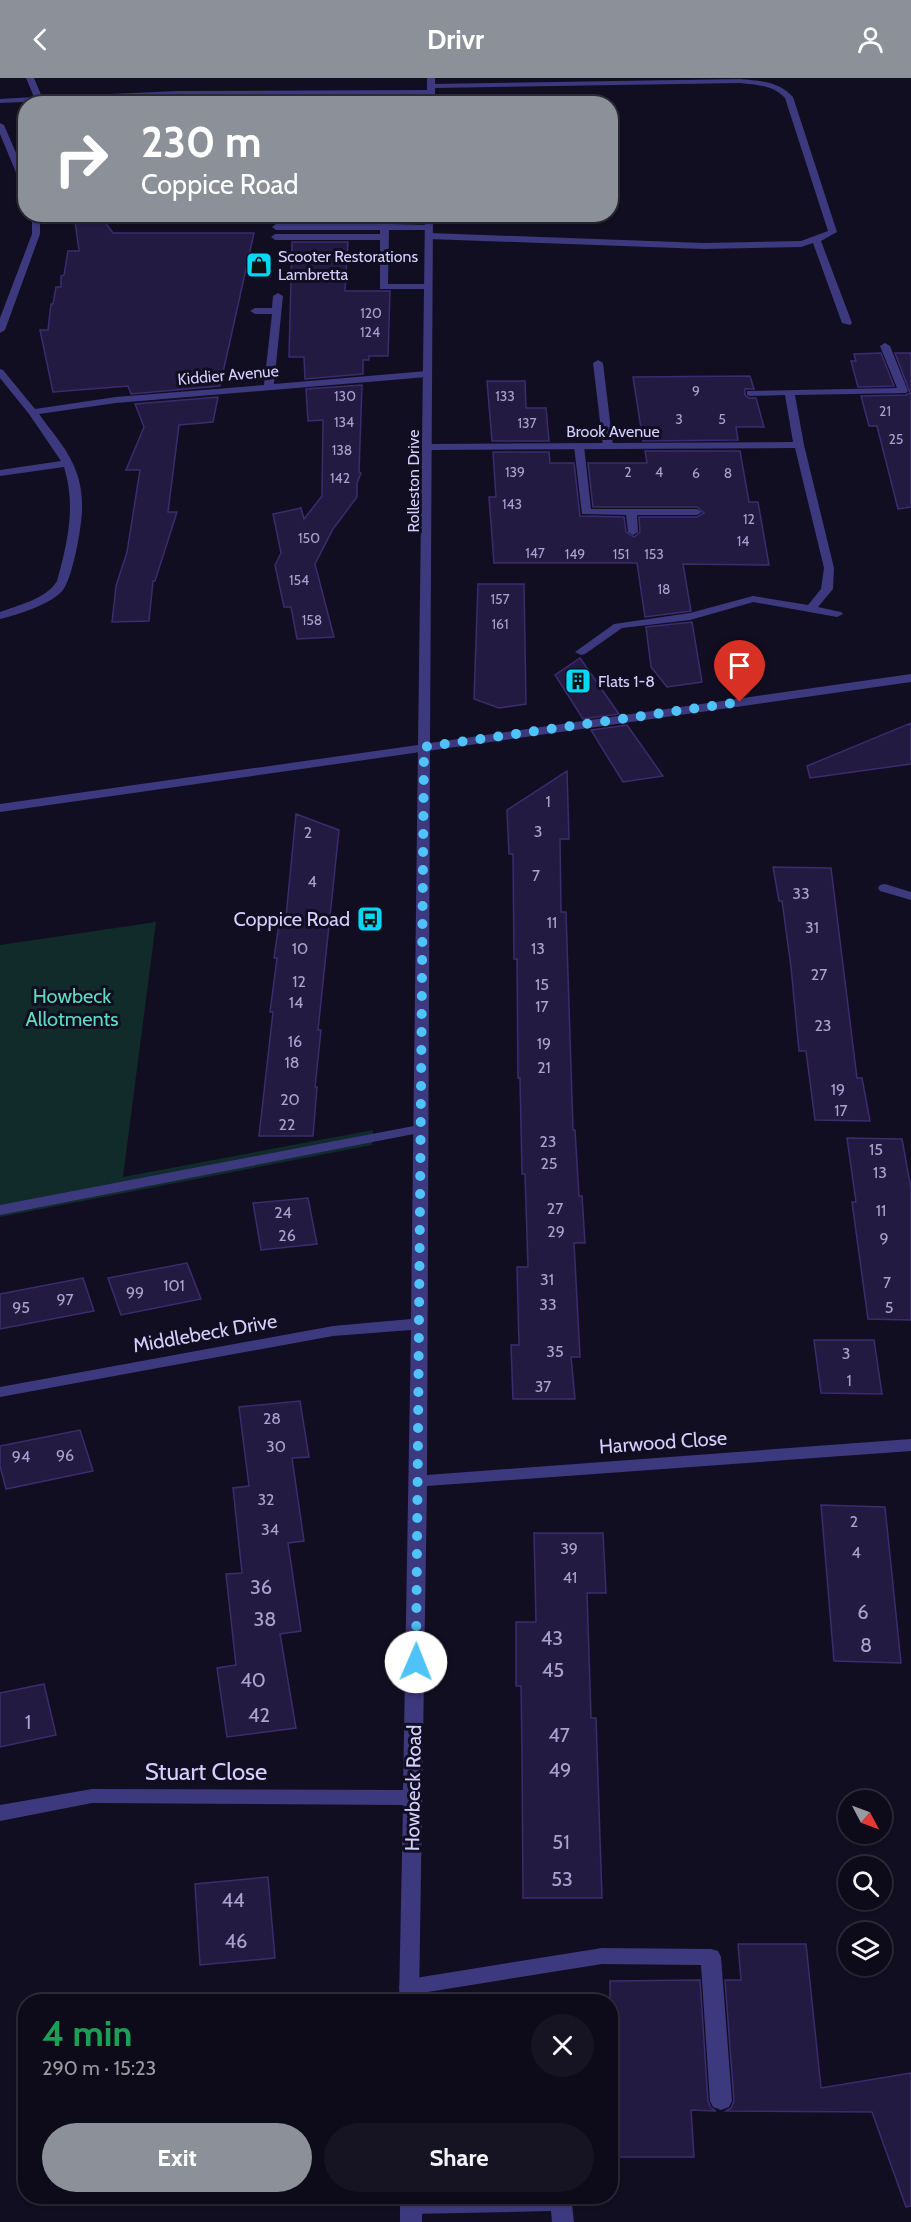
<!DOCTYPE html>
<meta charset="utf-8">
<style>
:root{--surface:#0d0a19;--page:#161322;--text:#f1f3f6;--muted:#9a9aa2;--line:#2d2b38;--accent:#8c9099}
body{margin:0;font-family:Cabin,sans-serif;background:var(--page);color:var(--text);height:100vh;display:flex;flex-direction:column;font-size:22px;white-space:nowrap}
*{box-sizing:border-box;margin:0}
p{font-size:20px;color:var(--muted)}
.icon{flex:none;width:33px;height:33px;fill:none;stroke:currentColor;stroke-width:2;stroke-linecap:round;stroke-linejoin:round}
.map{position:relative;flex:1;overflow:hidden}
.panel{position:absolute;left:18px;top:1916px;width:600px;height:210px;display:flex;flex-direction:column;background:var(--surface);border-radius:24px;box-shadow:0 2px 4px #0004,0 0 0 2px var(--line)}
.panel>*{flex:none}
.banner{position:absolute;left:18px;top:18px;width:600px;height:126px;border-radius:24px;box-shadow:0 2px 4px #0004,0 0 0 2px var(--line);background:#8c9099;color:#fff;overflow:hidden}
.needle{width:39px;rotate:131deg}
.fabs{position:absolute;left:838px;top:1712px;display:grid;gap:12px}
.fabs a{display:grid;place-items:center;width:54px;height:54px;border-radius:50%;background:var(--surface);box-shadow:0 2px 4px #0004,0 0 0 2px var(--line);font-size:30px}
.pin{position:absolute;display:grid;place-items:center;width:51px;height:51px;color:#fff;margin:-62px -26px;border-radius:50% 50% 50% 0;rotate:-45deg;box-shadow:0 0 6px #0007}
.pin .icon{rotate:45deg}
.me{position:absolute;width:66px;margin:-33px;rotate:1deg;stroke-linejoin:round;filter:drop-shadow(0 0 4px #0008)}
.turn{display:flex;align-items:center;gap:21px;height:126px;padding:0 24px;font-size:27px}
.turn .icon{width:78px;height:78px;stroke-width:2.5}
.turn b{display:block;font-size:42px;line-height:51px}
.round{display:grid;place-items:center;flex:none;width:63px;height:63px;border-radius:32px;background:var(--page)}
.headline{display:flex;align-items:center;justify-content:space-between;height:102px;padding:0 24px}
h1{font-size:36px;font-weight:800;line-height:45px;color:#1e9e55}
.cta{display:flex;gap:12px;margin-top:auto;padding:12px 24px}
.cta a{flex:1;height:69px;border-radius:36px;background:var(--accent);color:#fff;font-size:24px;font-weight:800;line-height:69px;text-align:center}
.cta a+a{background:var(--page);color:var(--text)}
header{display:flex;justify-content:space-between;align-items:center;height:78px;padding:0 24px;background:var(--accent);color:#fff;font-size:27px;font-weight:800}
.map>svg:first-child{display:block}
.green{fill:#112b2b}
.building{fill:#231a42;stroke:#3b2c6d;stroke-width:1.5}
.lines{fill:none;stroke-linecap:round;stroke-linejoin:round}
.service{fill:#3d397f;fill-rule:evenodd}
.minor{fill:#3d397f;fill-rule:evenodd}
.tertiary{fill:#3d397f;fill-rule:evenodd}
.route{stroke:#4fc3f7;stroke-width:10;stroke-dasharray:0 18}
.labels{text-anchor:middle;dominant-baseline:central;stroke-width:6;stroke-linejoin:round;paint-order:stroke}
.far-number-label{font-size:14px;fill:#a8a2cf}
.far-poi-label{font-size:16px;fill:#d5cffe;stroke:#110e21;text-anchor:start}
.far-street-label{font-size:16px;fill:#d5cffe;stroke:#110e21}
.number-label{font-size:16px;fill:#a8a2cf}
.poi-label{font-size:20px;fill:#d5cffe;stroke:#110e21;text-anchor:end}
.park-label{font-size:20px;fill:#5cddbf;stroke:#110e21}
.street-label{font-size:20px;fill:#d5cffe;stroke:#110e21}
.near-number-label{font-size:20px;fill:#a8a2cf}
.near-street-label{font-size:24px;fill:#d5cffe;stroke:#110e21}
</style>
<header><svg class="icon" aria-label="back" viewBox="0 0 24 24"><path d="M15 5l-7 7 7 7"/></svg>Drivr<svg class="icon" aria-label="person" viewBox="0 0 24 24"><circle cx="12" cy="8" r="4"/><path d="M4 21q1-7 8-7t8 7"/></svg></header>
<div class="map">
<svg width="911" height="2144" viewBox="0 0 911 2144">
<rect width="100%" height="100%" fill="#110e21"/>
<!-- green -->
<path class="green" d="M 156,844 L 123,1099 L 373,1052 L 372,1067 L 0,1139 L 0,867 Z"/>
<!-- building -->
<path class="building" d="M 74,136 L 99,136 L 113,155 L 254,155 L 220,308 L 131,316 L 128,308 L 53,314 L 40,252 L 48,252 L 51,226 L 53,226 L 56,209 L 61,209 L 61,198 L 64,197 L 68,173 L 79,173 Z
M 293,136 L 349,136 L 349,144 L 293,144 Z
M 292,164 L 348,164 L 345,213 L 390,213 L 388,278 L 369,278 L 369,282 L 363,282 L 363,296 L 305,301 L 304,279 L 289,279 Z
M 881,275 L 894,308 L 858,309 L 851,283 L 856,283 L 854,276 Z
M 895,275 L 911,275 L 911,429 L 898,431 L 877,348 L 869,348 L 861,318 L 906,317 L 910,315 Z
M 750,298 L 754,311 L 745,311 L 745,317 L 749,320 L 756,320 L 764,349 L 736,349 L 738,362 L 643,363 L 633,299 Z
M 487,303 L 525,303 L 526,330 L 546,330 L 549,363 L 492,363 Z
M 362,307 L 359,394 L 361,395 L 357,405 L 357,419 L 333,451 L 315,486 L 334,559 L 297,561 L 291,529 L 284,529 L 275,487 L 281,475 L 273,436 L 301,430 L 304,441 L 322,418 L 323,342 L 308,343 L 306,311 Z
M 218,319 L 213,344 L 179,347 L 168,434 L 177,434 L 155,503 L 153,503 L 149,543 L 112,544 L 116,508 L 127,474 L 140,392 L 126,392 L 144,349 L 135,326 Z
M 645,373 L 740,373 L 749,424 L 758,424 L 769,487 L 683,486 L 691,533 L 645,539 L 637,485 L 494,485 L 489,419 L 496,419 L 493,374 L 549,374 L 550,385 L 574,385 L 580,438 L 624,439 L 626,454 L 634,459 L 640,454 L 639,439 L 697,439 L 704,435 L 697,429 L 593,429 L 588,385 L 647,385 Z
M 478,506 L 524,506 L 526,626 L 499,630 L 474,621 Z
M 692,544 L 702,604 L 667,609 L 651,589 L 646,549 Z
M 580,580 L 619,636 L 583,641 L 555,597 Z
M 911,645 L 911,686 L 810,700 L 807,688 Z
M 627,647 L 663,698 L 623,704 L 591,652 Z
M 567,693 L 569,761 L 560,761 L 561,834 L 566,834 L 573,1052 L 575,1052 L 579,1118 L 582,1118 L 585,1165 L 574,1165 L 580,1279 L 571,1279 L 575,1321 L 513,1321 L 511,1267 L 519,1267 L 517,1189 L 528,1189 L 525,1096 L 522,1096 L 520,1000 L 518,1000 L 517,881 L 514,881 L 513,776 L 509,776 L 507,732 Z
M 296,736 L 339,752 L 318,952 L 321,952 L 315,1009 L 317,1009 L 313,1058 L 259,1058 L 273,934 L 270,934 L 277,880 L 274,880 L 280,839 L 286,839 Z
M 773,789 L 831,790 L 857,1000 L 862,1000 L 870,1043 L 815,1042 L 806,973 L 799,973 L 791,889 L 782,823 L 779,823 Z
M 847,1060 L 902,1061 L 911,1111 L 911,1242 L 868,1241 L 852,1124 L 856,1124 Z
M 308,1120 L 317,1166 L 261,1172 L 253,1125 Z
M 187,1185 L 201,1221 L 121,1237 L 108,1200 Z
M 83,1200 L 94,1233 L 0,1251 L 0,1216 Z
M 814,1262 L 874,1262 L 882,1316 L 821,1315 Z
M 300,1323 L 309,1379 L 292,1380 L 304,1463 L 288,1465 L 301,1553 L 280,1556 L 296,1650 L 227,1659 L 217,1590 L 236,1587 L 226,1496 L 242,1495 L 233,1410 L 249,1408 L 239,1329 Z
M 80,1352 L 93,1393 L 6,1411 L 0,1388 L 0,1368 Z
M 821,1427 L 885,1429 L 901,1585 L 834,1583 Z
M 534,1455 L 603,1455 L 606,1515 L 587,1515 L 591,1640 L 596,1640 L 602,1820 L 523,1820 L 522,1674 L 521,1608 L 516,1608 L 516,1544 L 536,1544 Z
M 44,1606 L 56,1657 L 0,1669 L 0,1615 Z
M 268,1799 L 275,1880 L 200,1887 L 195,1806 Z
M 738,1866 L 806,1866 L 821,2010 L 911,1995 L 911,2128 L 906,2129 L 872,2034 L 726,2033 L 731,2030 L 734,2023 L 725,1902 L 741,1902 Z
M 700,1902 L 708,2023 L 711,2030 L 716,2033 L 691,2032 L 694,2079 L 610,2079 L 610,1903 Z"/>
<g class="lines">
<!-- service -->
<path class="service" d="M 740,1 C 760,3 779,3 793,19 L 837,154 L 821,163 L 852,245 L 850,247 L 842,245 L 813,165 L 801,169 L 704,171 L 429,161 L 425,158 L 429,155 L 704,165 L 801,163 L 828,153 L 785,20 C 773,7 757,7 740,5 L 431,10 L 427,8 L 431,6 Z
M 381,136 L 389,136 L 389,146 L 432,147 L 432,151 L 429,152 L 389,152 L 388,206 L 429,206 L 432,207 L 432,211 L 380,211 L 380,162 L 275,162 L 271,159 L 275,156 L 380,156 L 380,152 L 276,152 L 272,149 L 276,146 L 380,146 Z
M 598,282 L 603,285 L 613,368 L 608,371 L 603,368 L 593,285 Z
M 579,365 L 584,368 L 591,431 L 697,431 L 702,434 L 697,437 L 637,437 L 638,454 L 633,457 L 628,454 L 626,437 L 582,436 L 574,368 Z
M 753,518 L 759,521 L 757,523 L 690,542 L 622,550 L 585,576 L 581,577 L 575,574 L 614,546 L 690,535 Z
M 419,1047 L 424,1048 L 426,1051 L 424,1054 L 0,1137 L 0,1127 Z
M 602,1870 L 711,1871 L 718,1873 L 721,1879 L 732,2023 L 729,2029 L 721,2032 L 713,2029 L 710,2023 L 701,1887 L 602,1886 L 409,1917 L 402,1915 L 399,1909 L 402,1903 L 409,1901 Z
M 406,2118 L 571,2118 L 574,2144 L 552,2144 L 551,2133 L 411,2136 L 403,2133 L 400,2126 Z"/>
<!-- minor -->
<path class="minor" d="M 26,0 L 34,0 L 42,19 L 179,13 L 431,12 L 435,14 L 431,16 L 179,17 L 0,25 L 0,21 L 34,19 Z
M 0,45 L 4,47 L 26,98 L 26,111 L 22,109 L 0,56 Z
M 32,136 L 40,136 L 40,156 L 5,252 L 0,255 L 0,240 L 32,156 Z
M 278,215 L 283,218 L 274,306 L 427,293 L 432,296 L 427,299 L 116,325 L 39,336 C 50,352 66,369 73,386 C 79,398 82,413 82,427 C 83,444 73,499 63,512 C 52,526 17,537 0,541 L 0,534 C 19,527 46,521 57,503 C 68,463 76,428 64,389 L 0,398 L 0,392 L 61,383 L 29,336 L 0,300 L 0,291 L 3,292 L 35,331 L 116,319 L 264,307 L 272,236 L 255,236 L 250,233 L 255,230 L 272,230 L 273,218 Z
M 885,265 L 890,268 L 908,313 L 906,315 L 795,317 L 804,367 L 834,490 L 833,511 L 818,529 L 841,534 L 843,536 L 837,539 L 753,524 L 747,521 L 753,518 L 808,527 L 821,511 L 824,490 L 795,370 L 428,372 L 423,369 L 428,366 L 793,364 L 785,317 L 750,318 L 747,317 L 747,313 L 897,310 L 880,268 Z
M 424,665 L 430,669 L 427,1397 L 911,1361 L 911,1373 L 427,1408 L 419,1923 L 399,1923 L 403,1727 L 92,1725 L 0,1743 L 0,1727 L 92,1711 L 403,1712 L 411,1252 L 333,1258 L 0,1319 L 0,1309 L 333,1248 L 411,1241 L 418,669 Z
M 885,806 L 911,814 L 911,822 L 880,813 L 878,810 L 880,807 Z
M 400,2118 L 422,2118 L 422,2144 L 400,2144 Z"/>
<!-- tertiary -->
<path class="tertiary" d="M 427,0 L 435,0 L 435,26 L 427,26 Z
M 425,136 L 433,136 L 430,665 L 911,596 L 911,604 L 0,734 L 0,726 L 418,667 Z"/>
</g>
<g class="lines">
<!-- route -->
<path class="route" d="M 416,1584 L 424,669 L 740,624"/>
</g>
<!-- icons -->
<defs>
<symbol id="shop-square" viewBox="-11 -11 22 22"><rect x="-9" y="-9" width="18" height="18" rx="4" fill="#04d8f5" stroke="#110e21"/><path d="M-5-2.5h2.3a2.7 3.5 0 0 1 5.4 0H5L5.5 6h-11ZM-1.5-2.5h3a1.5 2.3 0 0 0-3 0Z" fill="#111"/></symbol>
<symbol id="building-square" viewBox="-11 -11 22 22"><rect x="-9" y="-9" width="18" height="18" rx="4" fill="#04d8f5" stroke="#110e21"/><path d="M-4-6H4V6H1V3H-1V6H-4ZM-2.5-4.3h1.7v1.8h-1.7ZM.8-4.3h1.7v1.8H.8ZM-2.5-1h1.7V.8h-1.7ZM.8-1h1.7V.8H.8Z" fill="#111"/></symbol>
<symbol id="bus-square" viewBox="-11 -11 22 22"><rect x="-9" y="-9" width="18" height="18" rx="4" fill="#04d8f5" stroke="#110e21"/><path d="M-5-6H5V4H4V6H2V4H-2V6H-4V4H-5ZM-3.5-4V0h7V-4ZM-3.5 1.2v1.5H-2V1.2ZM2 1.2v1.5H3.5V1.2Z" fill="#111"/></symbol>
</defs>
<g fill-rule="evenodd">
<use href="#shop-square" x="244" y="172" width="30" height="30"/>
<use href="#building-square" x="563" y="588" width="30" height="30"/>
<use href="#bus-square" x="355" y="826" width="30" height="30"/>
</g>
<g class="labels">
<!-- far-number labels -->
<g class="far-number-label">
<text x="371" y="235">120</text>
<text x="370" y="254">124</text>
<text x="696" y="313">9</text>
<text x="345" y="318">130</text>
<text x="505" y="318">133</text>
<text x="885" y="333">21</text>
<text x="679" y="341">3</text>
<text x="722" y="341">5</text>
<text x="344" y="344">134</text>
<text x="527" y="345">137</text>
<text x="896" y="361">25</text>
<text x="342" y="372">138</text>
<text x="515" y="394">139</text>
<text x="628" y="394">2</text>
<text x="659" y="394">4</text>
<text x="696" y="395">6</text>
<text x="728" y="395">8</text>
<text x="340" y="400">142</text>
<text x="512" y="426">143</text>
<text x="749" y="441">12</text>
<text x="309" y="460">150</text>
<text x="743" y="463">14</text>
<text x="535" y="475">147</text>
<text x="575" y="476">149</text>
<text x="621" y="476">151</text>
<text x="654" y="476">153</text>
<text x="299" y="502">154</text>
<text x="664" y="511">18</text>
<text x="500" y="521">157</text>
<text x="312" y="542">158</text>
<text x="500" y="546">161</text>
</g>
<!-- far-poi labels -->
<g class="far-poi-label">
<text x="278" y="178">Scooter Restorations<tspan x="278" dy="18">Lambretta</tspan></text>
<text x="598" y="603">Flats 1-8</text>
</g>
<!-- far-street labels -->
<g class="far-street-label">
<text transform="translate(228 297) rotate(-5)">Kiddier Avenue</text>
<text x="613" y="353">Brook Avenue</text>
<text transform="translate(413 403) rotate(-90)">Rolleston Drive</text>
</g>
<!-- number labels -->
<g class="number-label">
<text x="548" y="723">1</text>
<text x="538" y="753">3</text>
<text x="308" y="754">2</text>
<text x="536" y="797">7</text>
<text x="312" y="803">4</text>
<text x="801" y="815">33</text>
<text x="552" y="844">11</text>
<text x="812" y="849">31</text>
<text x="300" y="870">10</text>
<text x="538" y="870">13</text>
<text x="819" y="896">27</text>
<text x="299" y="903">12</text>
<text x="542" y="906">15</text>
<text x="296" y="924">14</text>
<text x="542" y="928">17</text>
<text x="823" y="947">23</text>
<text x="295" y="963">16</text>
<text x="544" y="965">19</text>
<text x="292" y="984">18</text>
<text x="544" y="989">21</text>
<text x="838" y="1011">19</text>
<text x="290" y="1021">20</text>
<text x="841" y="1032">17</text>
<text x="287" y="1046">22</text>
<text x="548" y="1063">23</text>
<text x="876" y="1071">15</text>
<text x="549" y="1085">25</text>
<text x="880" y="1094">13</text>
<text x="555" y="1130">27</text>
<text x="881" y="1132">11</text>
<text x="283" y="1134">24</text>
<text x="556" y="1153">29</text>
<text x="287" y="1157">26</text>
<text x="884" y="1160">9</text>
<text x="547" y="1201">31</text>
<text x="887" y="1204">7</text>
<text x="174" y="1207">101</text>
<text x="135" y="1214">99</text>
<text x="65" y="1221">97</text>
<text x="548" y="1226">33</text>
<text x="21" y="1229">95</text>
<text x="889" y="1229">5</text>
<text x="555" y="1273">35</text>
<text x="846" y="1275">3</text>
<text x="849" y="1302">1</text>
<text x="543" y="1308">37</text>
<text x="272" y="1340">28</text>
<text x="276" y="1368">30</text>
<text x="65" y="1377">96</text>
<text x="21" y="1378">94</text>
<text x="266" y="1421">32</text>
<text x="854" y="1443">2</text>
<text x="270" y="1451">34</text>
<text x="569" y="1470">39</text>
<text x="856" y="1474">4</text>
<text x="570" y="1499">41</text>
</g>
<!-- poi labels -->
<g class="poi-label">
<text x="350" y="841">Coppice Road</text>
</g>
<!-- park labels -->
<g class="park-label">
<text x="72" y="918">Howbeck<tspan x="72" dy="23">Allotments</tspan></text>
</g>
<!-- street labels -->
<g class="street-label">
<text transform="translate(205 1255) rotate(-10)">Middlebeck Drive</text>
<text transform="translate(663 1364) rotate(-4)">Harwood Close</text>
<text transform="translate(413 1710) rotate(-89)">Howbeck Road</text>
</g>
<!-- near-number labels -->
<g class="near-number-label">
<text x="261" y="1509">36</text>
<text x="863" y="1534">6</text>
<text x="265" y="1541">38</text>
<text x="552" y="1560">43</text>
<text x="866" y="1567">8</text>
<text x="553" y="1592">45</text>
<text x="253" y="1602">40</text>
<text x="259" y="1637">42</text>
<text x="28" y="1644">1</text>
<text x="559" y="1657">47</text>
<text x="560" y="1692">49</text>
<text x="561" y="1764">51</text>
<text x="562" y="1801">53</text>
<text x="233" y="1822">44</text>
<text x="236" y="1863">46</text>
</g>
<!-- near-street labels -->
<g class="near-street-label">
<text x="206" y="1693">Stuart Close</text>
</g>
</g>
</svg>
<div class="fabs">
<a><svg class="needle" viewBox="-14 -14 28 28"><path d="M0-13l5 13h-10z" fill="#e53935"/><path d="M0 13l5-13h-10z" fill="#9a9aa2"/></svg></a>
<a><svg class="icon" aria-label="search" viewBox="0 0 24 24"><circle cx="10" cy="10" r="6"/><path d="M15 15l6 6"/></svg></a>
<a><svg class="icon" aria-label="layers" viewBox="0 0 24 24"><path d="M12 4l9 5-9 5-9-5zM3 14l9 5 9-5"/></svg></a>
</div>
<div class="pin" style="left:740px;top:624px;background:#d93025"><svg class="icon" aria-label="arrive" viewBox="0 0 24 24"><path d="M6 21V4h12l-3 4 3 4H6"/></svg></div>
<svg class="me" style="left:416px;top:1584px" viewBox="-20 -20 40 40"><circle r="19" fill="#fff"/><path d="M0-13L10 11 0 6-10 11z" fill="#4fc3f7"/></svg>
<div class="banner">
<div class="turn"><svg class="icon" aria-label="right" viewBox="0 0 24 24"><path d="M7 20v-9h11M14 6l5 5-5 5"/></svg><div><b>230 m</b>Coppice Road</div></div>
</div>
<section class="panel">
<div class="headline"><div><h1>4 min</h1><p>290 m · 15:23</p></div><a class="round"><svg class="icon" aria-label="close" viewBox="0 0 24 24"><path d="M6 6l12 12M18 6L6 18"/></svg></a></div>
<div class="cta"><a>Exit</a><a>Share</a></div>
</section>
</div>
